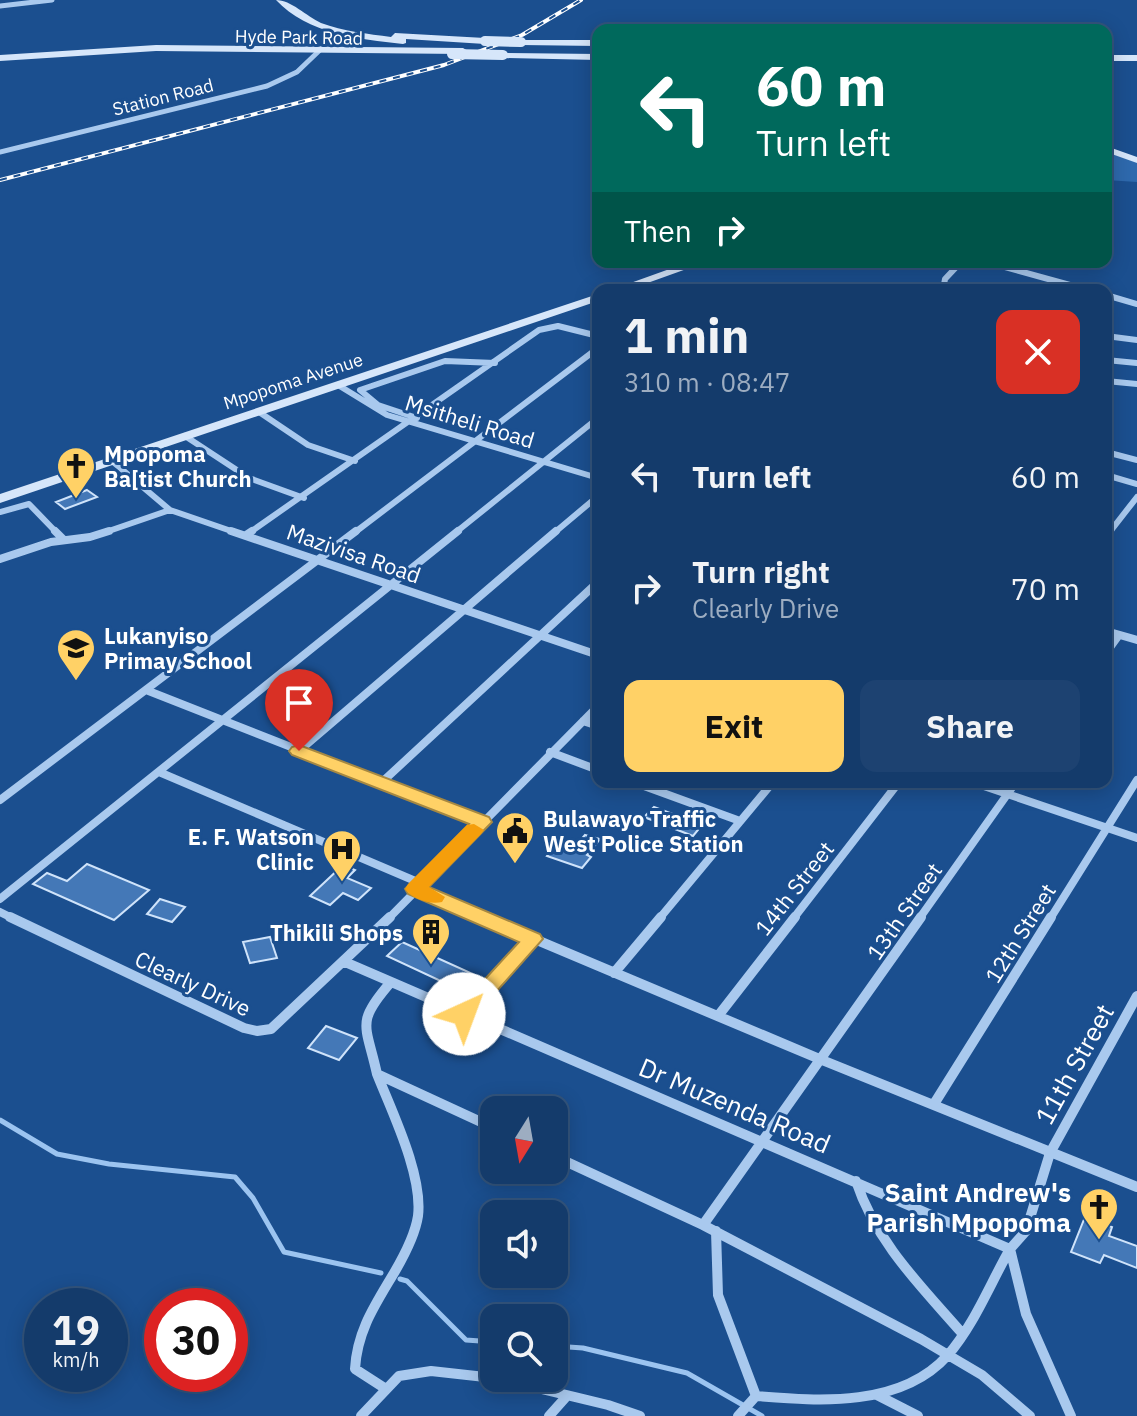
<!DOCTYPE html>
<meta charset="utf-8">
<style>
:root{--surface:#143b6b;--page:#1d4271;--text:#f1f3f6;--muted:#9dadc1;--line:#33557e;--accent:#ffd166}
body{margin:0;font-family:"IBM Plex Sans",sans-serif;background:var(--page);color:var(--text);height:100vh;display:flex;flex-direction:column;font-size:30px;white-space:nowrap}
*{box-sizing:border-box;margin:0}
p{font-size:26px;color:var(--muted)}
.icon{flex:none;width:44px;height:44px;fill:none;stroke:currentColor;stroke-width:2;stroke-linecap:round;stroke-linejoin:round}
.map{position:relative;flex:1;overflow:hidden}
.drawer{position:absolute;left:592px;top:284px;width:520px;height:504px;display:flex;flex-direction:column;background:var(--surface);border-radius:16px;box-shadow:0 4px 20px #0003,0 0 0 2px var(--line)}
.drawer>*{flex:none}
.hud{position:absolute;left:592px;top:24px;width:520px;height:244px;border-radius:16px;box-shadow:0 4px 20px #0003,0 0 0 2px var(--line);background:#00695c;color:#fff;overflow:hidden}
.needle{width:52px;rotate:191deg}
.tools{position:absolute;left:480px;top:1096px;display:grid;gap:16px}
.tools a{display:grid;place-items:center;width:88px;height:88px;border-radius:16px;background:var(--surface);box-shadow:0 4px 20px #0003,0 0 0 2px var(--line);font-size:40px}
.speed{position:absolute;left:24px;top:1288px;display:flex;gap:16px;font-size:40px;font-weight:700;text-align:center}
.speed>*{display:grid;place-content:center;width:104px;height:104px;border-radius:50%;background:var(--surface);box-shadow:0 4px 20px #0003,0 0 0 2px var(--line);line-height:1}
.speed small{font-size:20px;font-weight:400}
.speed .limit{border:12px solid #d22;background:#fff;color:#111}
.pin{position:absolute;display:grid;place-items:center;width:68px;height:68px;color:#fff;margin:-82px -34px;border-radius:50% 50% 50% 0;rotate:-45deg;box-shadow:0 0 8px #0007}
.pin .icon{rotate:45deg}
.me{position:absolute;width:88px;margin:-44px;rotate:43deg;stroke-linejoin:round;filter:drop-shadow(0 0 6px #0008)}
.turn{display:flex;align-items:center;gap:28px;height:168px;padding:0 32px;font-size:36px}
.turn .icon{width:104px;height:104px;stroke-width:2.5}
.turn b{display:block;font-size:56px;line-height:68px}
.then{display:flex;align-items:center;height:76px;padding:0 32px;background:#0003;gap:16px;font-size:30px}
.round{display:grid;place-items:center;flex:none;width:84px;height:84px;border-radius:16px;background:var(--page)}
.summary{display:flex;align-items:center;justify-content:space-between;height:136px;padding:0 32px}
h1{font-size:48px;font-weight:700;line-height:60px}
.action{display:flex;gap:16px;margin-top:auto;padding:16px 32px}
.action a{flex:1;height:92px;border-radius:16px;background:var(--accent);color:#111;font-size:32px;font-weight:700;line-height:92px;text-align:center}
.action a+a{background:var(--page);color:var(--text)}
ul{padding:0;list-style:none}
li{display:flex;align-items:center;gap:24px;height:112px;padding:0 32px}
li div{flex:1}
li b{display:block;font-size:30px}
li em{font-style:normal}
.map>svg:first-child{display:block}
.green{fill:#2e69ad}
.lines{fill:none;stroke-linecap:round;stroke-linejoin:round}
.stream{stroke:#9cc4f0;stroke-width:5}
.building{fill:#4478b7;stroke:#cfe3fa;stroke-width:2}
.street-far3{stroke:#a9c9ee;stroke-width:5}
.street-far2{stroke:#a9c9ee;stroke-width:6}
.street-far1{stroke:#a9c9ee;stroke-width:8}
.street{stroke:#a9c9ee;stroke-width:10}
.secondary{fill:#d6e6fa;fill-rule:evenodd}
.rail-casing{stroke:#fff;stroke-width:4}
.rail{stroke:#1b4f8f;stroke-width:2;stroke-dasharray:7;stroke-linecap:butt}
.secondary-bridge{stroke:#d6e6fa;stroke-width:10}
.route{fill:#ffd166;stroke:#a68842;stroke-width:2}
.slow{fill:#f59e0b}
.labels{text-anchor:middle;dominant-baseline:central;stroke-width:6;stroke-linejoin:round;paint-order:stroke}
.far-street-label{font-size:18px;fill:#fff;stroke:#1b4f8f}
.street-label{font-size:22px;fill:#fff;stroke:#1b4f8f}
.poi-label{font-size:22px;font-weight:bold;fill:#fff;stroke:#1b4f8f;text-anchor:start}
.near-street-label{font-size:26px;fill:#fff;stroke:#1b4f8f}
.near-poi-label{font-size:26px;font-weight:bold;fill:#fff;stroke:#1b4f8f;text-anchor:end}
</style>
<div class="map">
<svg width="1137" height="1416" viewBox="0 0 1137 1416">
<rect width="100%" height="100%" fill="#1b4f8f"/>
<!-- green -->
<path class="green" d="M 1106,152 L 1137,162 L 1137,182 L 1106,180 Z"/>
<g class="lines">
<!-- stream -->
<path class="stream" d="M 0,1120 L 57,1154 L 109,1164 L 235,1177 L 253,1198 L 284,1252 L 381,1273
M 400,1279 L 407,1281 L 466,1340 L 494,1342
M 554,1346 L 583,1348 L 687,1373 L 762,1416"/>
</g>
<!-- building -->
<path class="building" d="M 87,490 L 97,497 L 65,509 L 56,502 Z
M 654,807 L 702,825 L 693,836 L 644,817 Z
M 585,835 L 600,839 L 587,855 L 591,857 L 582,868 L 547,856 L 556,845 L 572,850 Z
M 87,864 L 149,890 L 114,920 L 33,884 L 47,873 L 67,881 Z
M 343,865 L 355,870 L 347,878 L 371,888 L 358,900 L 343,893 L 330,905 L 310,896 Z
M 160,899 L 185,907 L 172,922 L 147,914 Z
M 270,937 L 277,958 L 250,963 L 243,942 Z
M 402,942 L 475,975 L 460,990 L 387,956 Z
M 326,1026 L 357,1038 L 339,1060 L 308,1048 Z
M 1085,1217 L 1112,1227 L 1109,1236 L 1137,1246 L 1137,1268 L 1104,1255 L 1100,1263 L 1071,1252 Z"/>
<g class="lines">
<!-- street-far3 -->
<path class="street-far3" d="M 0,6 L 52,0
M 0,152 L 267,86 L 297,72 L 321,49"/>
<!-- street-far2 -->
<path class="street-far2" d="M 987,262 L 1088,290
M 943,290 L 945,279 L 961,262
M 1106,295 L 1137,304
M 1106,336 L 1137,340
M 1106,360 L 1137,363
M 1106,381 L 1137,384
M 338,385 L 387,415 L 598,478
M 259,412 L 308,445 L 355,461
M 417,418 L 378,405 L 360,390 L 445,361 L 495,363
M 185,436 L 249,478 L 304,498
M 1106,452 L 1137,460
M 112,461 L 170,510 L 237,533
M 1106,475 L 1137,484
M 0,512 L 29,504 L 57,533
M 103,533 L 170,510
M 249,533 L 539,330 L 558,326 L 598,336
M 354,533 L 598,348
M 455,533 L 598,418
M 554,533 L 598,496
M 1109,533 L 1137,497"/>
<!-- street-far1 -->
<path class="street-far1" d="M 55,531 L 63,539
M 231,531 L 598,655
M 246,535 L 252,531
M 1106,536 L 1110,531
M 0,559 L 51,542 L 90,537 L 109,531
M 1106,631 L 1137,640
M 1106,653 L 1119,635
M 146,690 L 482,822
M 583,721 L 598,726
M 299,751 L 556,531
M 550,752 L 598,770
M 159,772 L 420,883
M 633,782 L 740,821
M 972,782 L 1137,838
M 381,783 L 598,582
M 0,800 L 356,531
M 416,889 L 487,919
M 0,899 L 458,531
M 0,912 L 14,919
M 388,919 L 598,706
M 659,919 L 773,782
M 793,919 L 899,782
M 919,919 L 1016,782
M 1050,919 L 1137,780"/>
<!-- street -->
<path class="street" d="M 10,917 L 244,1028 L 257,1031 L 271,1029 L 390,917
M 482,917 L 822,1060 L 1137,1187
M 345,962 L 1010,1249 L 1026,1231 L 1050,1153 L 1137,996
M 614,973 L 661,917
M 391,982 C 355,1023 366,1024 377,1074 L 494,1128
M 464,1014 L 533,939
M 718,1016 L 795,917
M 377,1074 C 392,1112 423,1175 418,1216 C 415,1236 404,1256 394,1273 C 375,1305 357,1331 355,1369 L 386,1389
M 934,1104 L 1051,917
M 554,1156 L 703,1225 L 921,917
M 856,1181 C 876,1242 920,1285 961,1332
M 703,1225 L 921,1339 L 982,1375 L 1030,1416
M 716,1231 L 718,1295 L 756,1396
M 1010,1249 L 1026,1314 L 1071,1416
M 496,1378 L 608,1405 L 640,1416
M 877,1395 L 918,1416
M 756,1396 C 819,1401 901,1408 948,1355 C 974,1325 990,1284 1010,1249
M 361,1416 L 399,1376 L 431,1371 L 494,1378
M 549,1416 L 566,1397
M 738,1416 L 756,1396"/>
<!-- secondary -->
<path class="secondary" d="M 276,0 C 291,0 306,16 321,23 C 343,31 368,34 391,37 L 395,33 L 485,38 L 489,41 L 485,44 L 406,39 L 406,43 L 403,44 C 358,39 308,34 276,0 Z
M 518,40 L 598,40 L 598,46 L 521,45 L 517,42 Z
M 156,45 L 463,48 L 468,51 L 463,54 L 156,51 L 0,61 L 0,55 Z
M 500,53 L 598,54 L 598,60 L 503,58 L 500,57 Z
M 1106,55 L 1137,55 L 1137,61 L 1106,61 Z
M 1106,146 L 1137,157 L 1137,163 L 1106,152 Z
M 689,262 L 706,262 L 628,290 L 611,290 Z
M 598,294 L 598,301 L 0,503 L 0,494 Z"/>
<defs>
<path id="rail" d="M 0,180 L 444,65 L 522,35 L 581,0"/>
</defs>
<!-- rail casing -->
<use href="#rail" class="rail-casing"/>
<!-- rail -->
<use href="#rail" class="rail"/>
<!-- secondary-bridge -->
<path class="secondary-bridge" d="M 485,41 L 521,42
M 452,54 L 503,55"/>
</g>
<!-- route -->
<path class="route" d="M 299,745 L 489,817 L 492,822 L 429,887 L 540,934 L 543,939 L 472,1019 L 456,1019 L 453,1014 L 519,942 L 408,894 L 405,889 L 469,824 L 292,755 L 289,751 L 292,747 Z"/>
<!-- slow -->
<path class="slow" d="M 474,824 L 484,830 L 481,834 L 429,887 L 445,897 L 442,902 C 430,905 412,899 405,889 L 408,884 L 467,825 Z"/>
<!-- icons -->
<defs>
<symbol id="church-pin" viewBox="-11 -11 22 30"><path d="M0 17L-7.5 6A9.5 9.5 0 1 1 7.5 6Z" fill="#ffd166" stroke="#1b4f8f"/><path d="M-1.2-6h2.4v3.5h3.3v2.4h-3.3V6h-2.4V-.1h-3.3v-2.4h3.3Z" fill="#111"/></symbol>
<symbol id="school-pin" viewBox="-11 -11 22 30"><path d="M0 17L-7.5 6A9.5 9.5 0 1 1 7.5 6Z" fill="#ffd166" stroke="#1b4f8f"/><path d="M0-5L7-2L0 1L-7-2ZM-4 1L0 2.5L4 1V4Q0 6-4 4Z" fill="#111"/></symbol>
<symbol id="civic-pin" viewBox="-11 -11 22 30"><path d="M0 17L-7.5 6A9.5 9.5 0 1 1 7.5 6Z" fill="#ffd166" stroke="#1b4f8f"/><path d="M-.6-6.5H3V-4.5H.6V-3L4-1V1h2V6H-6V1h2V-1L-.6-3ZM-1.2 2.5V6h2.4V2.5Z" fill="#111"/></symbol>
<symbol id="hospital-pin" viewBox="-11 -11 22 30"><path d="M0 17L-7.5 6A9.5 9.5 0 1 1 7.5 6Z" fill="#ffd166" stroke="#1b4f8f"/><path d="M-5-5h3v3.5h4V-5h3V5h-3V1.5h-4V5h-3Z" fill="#111"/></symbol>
<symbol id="building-pin" viewBox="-11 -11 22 30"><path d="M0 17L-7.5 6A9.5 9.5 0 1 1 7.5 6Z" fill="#ffd166" stroke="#1b4f8f"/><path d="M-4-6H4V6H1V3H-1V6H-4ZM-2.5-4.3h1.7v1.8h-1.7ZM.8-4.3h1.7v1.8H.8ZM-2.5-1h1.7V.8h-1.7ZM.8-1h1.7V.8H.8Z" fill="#111"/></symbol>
</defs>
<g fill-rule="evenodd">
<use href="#church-pin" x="54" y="444" width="44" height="60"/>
<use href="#school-pin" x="54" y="626" width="44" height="60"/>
<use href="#civic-pin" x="493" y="809" width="44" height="60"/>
<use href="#hospital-pin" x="320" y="827" width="44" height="60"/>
<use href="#building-pin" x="409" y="910" width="44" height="60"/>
<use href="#church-pin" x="1077" y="1185" width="44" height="60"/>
</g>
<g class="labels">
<!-- far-street labels -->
<g class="far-street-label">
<text transform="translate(299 37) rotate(1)">Hyde Park Road</text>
<text transform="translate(163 97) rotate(-14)">Station Road</text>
<text transform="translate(293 381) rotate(-18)">Mpopoma Avenue</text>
</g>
<!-- street labels -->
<g class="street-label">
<text transform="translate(470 421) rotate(17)">Msitheli Road</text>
<text transform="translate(354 553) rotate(19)">Mazivisa Road</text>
<text transform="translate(794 888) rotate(-52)">14th Street</text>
<text transform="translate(904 911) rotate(-55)">13th Street</text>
<text transform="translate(1020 933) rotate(-58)">12th Street</text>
<text transform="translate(193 983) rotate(25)">Clearly Drive</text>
</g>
<!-- poi labels -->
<g class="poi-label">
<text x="104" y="453">Mpopoma<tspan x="104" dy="25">Ba[tist Church</tspan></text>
<text x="104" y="635">Lukanyiso<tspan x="104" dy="25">Primay School</tspan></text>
<text x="543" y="818">Bulawayo Traffic<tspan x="543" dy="25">West Police Station</tspan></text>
<text x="314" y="836" text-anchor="end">E. F. Watson<tspan x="314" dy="25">Clinic</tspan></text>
<text x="403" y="932" text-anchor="end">Thikili Shops</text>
</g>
<!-- near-street labels -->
<g class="near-street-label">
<text transform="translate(1074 1064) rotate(-61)">11th Street</text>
<text transform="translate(735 1105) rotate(23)">Dr Muzenda Road</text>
</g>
<!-- near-poi labels -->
<g class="near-poi-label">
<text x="1071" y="1192">Saint Andrew's<tspan x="1071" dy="30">Parish Mpopoma</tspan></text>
</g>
</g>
</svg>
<div class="tools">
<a><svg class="needle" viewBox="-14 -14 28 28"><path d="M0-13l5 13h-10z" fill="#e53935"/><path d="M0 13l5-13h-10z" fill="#9dadc1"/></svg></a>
<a><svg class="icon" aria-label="sound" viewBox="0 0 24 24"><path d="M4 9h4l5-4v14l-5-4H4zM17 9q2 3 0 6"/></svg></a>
<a><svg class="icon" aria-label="search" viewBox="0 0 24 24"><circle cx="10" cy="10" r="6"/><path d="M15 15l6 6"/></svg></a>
</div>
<div class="speed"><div>19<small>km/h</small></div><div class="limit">30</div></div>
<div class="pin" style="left:299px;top:751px;background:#d93025"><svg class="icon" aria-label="arrive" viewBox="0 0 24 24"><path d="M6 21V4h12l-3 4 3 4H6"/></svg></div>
<svg class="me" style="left:464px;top:1014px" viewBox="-20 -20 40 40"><circle r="19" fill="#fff"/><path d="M0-13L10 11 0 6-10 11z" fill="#ffd166"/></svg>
<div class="hud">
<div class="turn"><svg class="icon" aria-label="left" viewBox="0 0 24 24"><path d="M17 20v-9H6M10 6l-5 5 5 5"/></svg><div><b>60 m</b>Turn left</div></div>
<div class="then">Then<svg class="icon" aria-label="right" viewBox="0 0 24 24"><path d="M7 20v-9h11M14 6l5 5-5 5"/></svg></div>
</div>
<section class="drawer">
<div class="summary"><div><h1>1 min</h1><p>310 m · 08:47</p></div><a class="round" style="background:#d93025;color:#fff"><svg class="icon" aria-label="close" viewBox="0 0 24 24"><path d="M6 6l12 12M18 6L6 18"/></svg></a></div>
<ul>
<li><svg class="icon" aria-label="left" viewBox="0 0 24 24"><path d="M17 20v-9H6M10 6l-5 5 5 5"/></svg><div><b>Turn left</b></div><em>60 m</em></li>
<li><svg class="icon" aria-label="right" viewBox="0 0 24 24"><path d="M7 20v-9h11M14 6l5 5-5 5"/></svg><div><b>Turn right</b><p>Clearly Drive</p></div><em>70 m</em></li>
</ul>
<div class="action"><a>Exit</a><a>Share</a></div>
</section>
</div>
